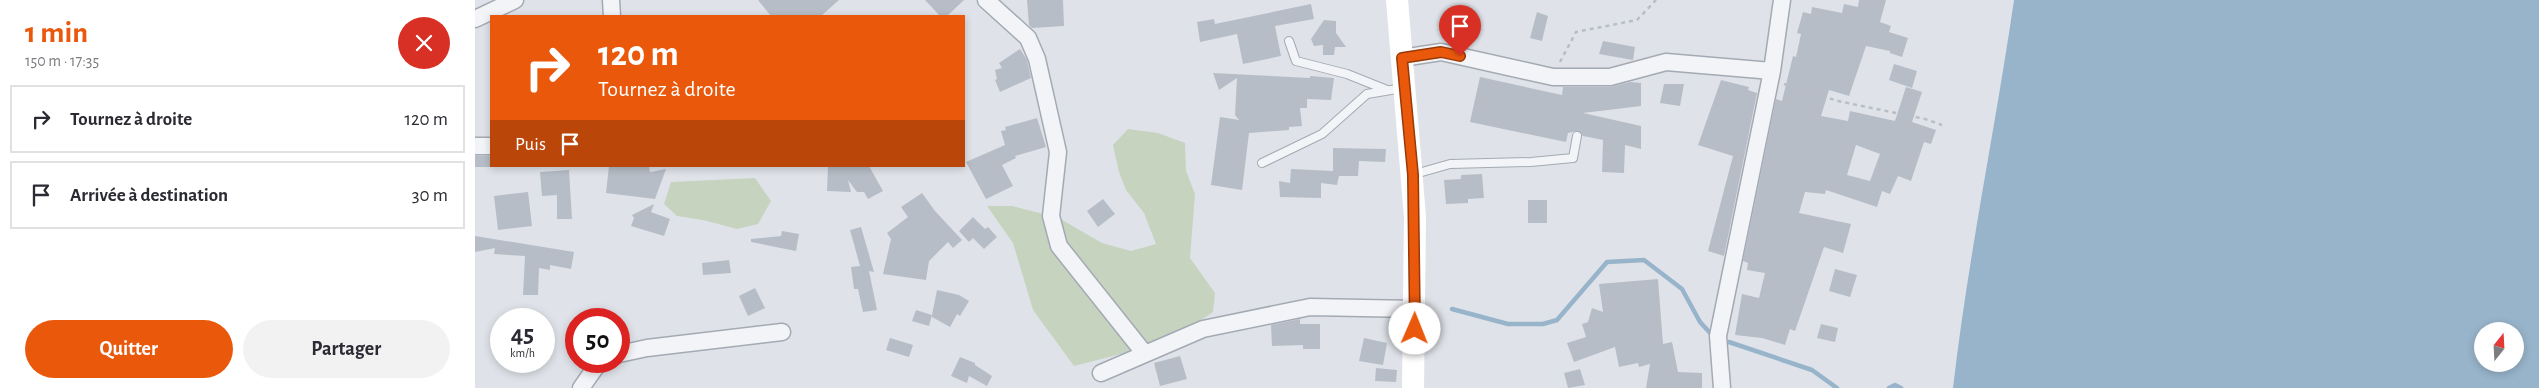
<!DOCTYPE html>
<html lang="fr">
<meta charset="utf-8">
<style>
:root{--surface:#fff;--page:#f2f2f3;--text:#2b2b33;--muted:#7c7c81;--line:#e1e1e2;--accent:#ea580c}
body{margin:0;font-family:"Alegreya Sans",sans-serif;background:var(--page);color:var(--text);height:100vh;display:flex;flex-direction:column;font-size:19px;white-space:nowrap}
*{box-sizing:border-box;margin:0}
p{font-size:16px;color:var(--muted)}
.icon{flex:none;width:28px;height:28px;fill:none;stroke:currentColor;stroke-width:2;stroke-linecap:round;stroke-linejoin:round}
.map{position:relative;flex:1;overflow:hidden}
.drawer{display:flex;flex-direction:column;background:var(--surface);width:475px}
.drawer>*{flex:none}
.guide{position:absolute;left:15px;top:15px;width:475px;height:152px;border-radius:0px;box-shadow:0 2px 8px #0003;background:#ea580c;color:#fff;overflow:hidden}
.needle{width:32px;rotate:18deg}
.buttons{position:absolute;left:1999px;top:322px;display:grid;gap:10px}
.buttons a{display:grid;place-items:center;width:50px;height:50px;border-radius:50%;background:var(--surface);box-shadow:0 2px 8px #0003;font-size:25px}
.speed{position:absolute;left:15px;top:308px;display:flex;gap:10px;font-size:25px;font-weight:700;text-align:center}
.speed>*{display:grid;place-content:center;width:65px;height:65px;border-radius:50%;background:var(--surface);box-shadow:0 2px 8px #0003;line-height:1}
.speed small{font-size:12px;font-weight:400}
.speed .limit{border:8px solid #d22;background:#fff;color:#111}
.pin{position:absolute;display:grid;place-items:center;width:42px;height:42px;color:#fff;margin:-51px -21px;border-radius:50% 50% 50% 0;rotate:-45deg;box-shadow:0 0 5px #0007}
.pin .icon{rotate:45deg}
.me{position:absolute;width:55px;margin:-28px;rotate:1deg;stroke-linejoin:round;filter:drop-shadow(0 0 4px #0008)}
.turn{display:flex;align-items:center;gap:18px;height:105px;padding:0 25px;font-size:22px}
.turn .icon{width:65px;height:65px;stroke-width:2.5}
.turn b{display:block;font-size:35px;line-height:42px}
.then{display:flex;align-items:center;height:48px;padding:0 25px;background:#0003;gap:10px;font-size:19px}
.round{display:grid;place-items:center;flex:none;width:52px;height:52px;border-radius:26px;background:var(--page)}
.summary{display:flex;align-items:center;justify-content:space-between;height:85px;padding:0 25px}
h1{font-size:30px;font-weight:700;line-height:38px;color:var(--accent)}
.primary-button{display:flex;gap:10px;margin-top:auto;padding:10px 25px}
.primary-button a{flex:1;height:58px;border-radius:30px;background:var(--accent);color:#fff;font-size:20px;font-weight:700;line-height:58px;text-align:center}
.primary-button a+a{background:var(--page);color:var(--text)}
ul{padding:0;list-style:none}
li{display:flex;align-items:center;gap:15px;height:68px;margin:0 10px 8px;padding:0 15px;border:2px solid var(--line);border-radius:0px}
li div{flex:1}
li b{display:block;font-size:19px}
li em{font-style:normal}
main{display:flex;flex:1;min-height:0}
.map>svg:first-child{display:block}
.green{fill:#c6d3bf}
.water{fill:#98b4ca;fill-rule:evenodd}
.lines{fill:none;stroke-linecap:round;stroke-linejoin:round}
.stream{stroke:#98b4ca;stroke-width:4.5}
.building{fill:#b6bdc6;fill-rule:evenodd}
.service-casing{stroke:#a4aab3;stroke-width:10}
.minor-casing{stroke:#a4aab3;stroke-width:19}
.path{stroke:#b9bec4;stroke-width:2.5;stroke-dasharray:4 4;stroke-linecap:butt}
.service{stroke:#f2f4f7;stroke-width:8}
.minor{stroke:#f2f4f7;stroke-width:16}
.secondary{stroke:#fff;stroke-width:22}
.route-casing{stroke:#983908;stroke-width:12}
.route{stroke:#ea580c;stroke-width:9}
</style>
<main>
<section class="drawer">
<div class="summary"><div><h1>1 min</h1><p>150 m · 17:35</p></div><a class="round" style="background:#d93025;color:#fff"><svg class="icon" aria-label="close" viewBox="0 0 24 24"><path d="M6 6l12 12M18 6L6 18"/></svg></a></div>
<ul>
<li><svg class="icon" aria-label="right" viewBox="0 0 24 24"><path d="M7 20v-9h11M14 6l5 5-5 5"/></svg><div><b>Tournez à droite</b></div><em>120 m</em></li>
<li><svg class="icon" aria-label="arrive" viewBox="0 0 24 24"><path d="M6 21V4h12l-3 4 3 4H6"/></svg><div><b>Arrivée à destination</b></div><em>30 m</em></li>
</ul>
<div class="primary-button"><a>Quitter</a><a>Partager</a></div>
</section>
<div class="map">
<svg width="2064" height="388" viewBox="0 0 2064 388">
<rect width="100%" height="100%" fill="#dfe3e9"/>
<!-- green -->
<path class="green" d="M 653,129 L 683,133 L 710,143 L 711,171 L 720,194 L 715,258 L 740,293 L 738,312 L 696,341 L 599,366 L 558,310 L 538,243 L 512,206 L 537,206 L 584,218 L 627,243 L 656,251 L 681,244 L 669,213 L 651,190 L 644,172 L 638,145 Z
M 280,178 L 296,201 L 283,224 L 262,229 L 228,220 L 202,216 L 189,204 L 196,182 Z"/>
<!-- water -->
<path class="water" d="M 1539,0 L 2064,0 L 2064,388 L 1478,388 C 1493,258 1520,130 1539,0 ZM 2008,331 L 2040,331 L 2040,364 L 2008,364 Z"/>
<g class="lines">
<!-- stream -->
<path class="stream" d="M 977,309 L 1033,324 L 1068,324 L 1082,320 L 1132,262 L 1169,260 L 1207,289 L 1225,322 L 1237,335
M 1254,342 L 1337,370 L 1362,388
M 1414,388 L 1420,385 L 1426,388"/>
</g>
<!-- building -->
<path class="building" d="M 283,0 L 364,0 L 346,16 L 296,16 Z
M 450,0 L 489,0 L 472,16 L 465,16 Z
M 552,0 L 588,0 L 589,26 L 557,28 L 554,25 Z
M 1384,0 L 1411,0 L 1405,22 L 1416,26 L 1414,32 L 1433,38 L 1427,57 L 1415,53 L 1415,51 L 1391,46 L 1374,96 L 1354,90 L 1346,116 L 1373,121 L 1375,111 L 1420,121 L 1431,87 L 1447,92 L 1437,122 L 1461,130 L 1456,144 L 1449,142 L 1436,181 L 1423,176 L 1415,194 L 1407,191 L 1402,207 L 1351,190 L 1350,194 L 1330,192 L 1324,213 L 1376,224 L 1368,253 L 1349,247 L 1320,331 L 1315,329 L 1310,345 L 1287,338 L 1260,335 L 1267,294 L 1284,298 L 1290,273 L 1272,270 L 1273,263 L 1268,261 L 1301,99 L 1307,101 L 1318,56 L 1321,57 L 1326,34 L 1322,33 L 1328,12 L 1336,14 L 1337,7 L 1367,13 L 1369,4 L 1383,7 ZM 1381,145 L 1405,154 L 1395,181 L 1372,175 Z
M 836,4 L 839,19 L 800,26 L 806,56 L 768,64 L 762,34 L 725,42 L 722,22 L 739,19 L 740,24 Z
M 1062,12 L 1073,16 L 1067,41 L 1055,38 Z
M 849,20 L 861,21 L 861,33 L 871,47 L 860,47 L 859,55 L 848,55 L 848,45 L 839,46 L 836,39 Z
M 1128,41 L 1160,47 L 1158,60 L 1124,54 Z
M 545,49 L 552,60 L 556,78 L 525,92 L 520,80 L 522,79 L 520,70 L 527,68 L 524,63 Z
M 1419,64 L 1442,71 L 1437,88 L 1414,80 Z
M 738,73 L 835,78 L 835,76 L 859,78 L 856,100 L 832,99 L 832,108 L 825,108 L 827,126 L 814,127 L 814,130 L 774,133 L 767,190 L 736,185 L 745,117 L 764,120 L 760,115 L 762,78 L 744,90 Z
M 1005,77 L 1087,95 L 1088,87 L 1135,87 L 1155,82 L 1166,83 L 1166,106 L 1108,113 L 1166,126 L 1166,149 L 1150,145 L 1149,173 L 1127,172 L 1128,140 L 1108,136 L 1103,131 L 1093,133 L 1091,142 L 995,122 Z
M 1246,80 L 1274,87 L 1273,90 L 1282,93 L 1249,256 L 1233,251 L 1258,156 L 1223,145 Z
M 1189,84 L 1209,84 L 1205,106 L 1185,103 Z
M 562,118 L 571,147 L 540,156 L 541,158 L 527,165 L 538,186 L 511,199 L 491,162 L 530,145 L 526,131 L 531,130 L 530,127 Z
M 858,148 L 911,149 L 910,162 L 884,161 L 883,176 L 864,176 L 862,185 L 846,183 L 846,198 L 805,197 L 804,181 L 815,183 L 816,169 L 858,171 Z
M 0,156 L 16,156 L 16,167 L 0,167 Z
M 134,166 L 174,166 L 175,172 L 191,169 L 180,199 L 131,193 Z
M 353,166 L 394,166 L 408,191 L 393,199 L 389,192 L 382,192 L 373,180 L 376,192 L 352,191 Z
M 94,170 L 97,219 L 82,219 L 82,195 L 67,196 L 65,172 Z
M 1007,174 L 1009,198 L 993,199 L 993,203 L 971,204 L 969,180 L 986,179 L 986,175 Z
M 53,192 L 57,226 L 23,230 L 19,196 Z
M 447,193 L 460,211 L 487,240 L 478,248 L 473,242 L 454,261 L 451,280 L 408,274 L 416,239 L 412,233 L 433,217 L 426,207 Z
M 628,199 L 640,214 L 623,227 L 612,211 Z
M 1053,200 L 1072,200 L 1072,223 L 1053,223 Z
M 179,204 L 176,212 L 195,219 L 189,236 L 156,226 L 159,218 L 157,215 Z
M 498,217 L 510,229 L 513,227 L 522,237 L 509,249 L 498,238 L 494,242 L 484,231 Z
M 386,227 L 399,272 L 394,271 L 402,310 L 388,312 L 383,289 L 379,289 L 376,267 L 385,266 L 375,230 Z
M 307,231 L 324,234 L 321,251 L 276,242 L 276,239 L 306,236 Z
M 0,236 L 99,252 L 96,269 L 75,265 L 75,270 L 64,268 L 63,295 L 48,295 L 50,256 L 19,254 L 20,248 L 0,252 Z
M 254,260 L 256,273 L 228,275 L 227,263 Z
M 1360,269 L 1382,275 L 1375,297 L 1354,291 Z
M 1183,279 L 1188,344 L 1197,342 L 1203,372 L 1227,373 L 1227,388 L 1171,388 L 1175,364 L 1164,367 L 1163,363 L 1144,367 L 1140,347 L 1099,362 L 1092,343 L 1111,337 L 1107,324 L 1113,322 L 1117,308 L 1128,312 L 1124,284 Z
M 280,288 L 290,308 L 273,316 L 264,296 Z
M 462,290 L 484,295 L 494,301 L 485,316 L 482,314 L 475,327 L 457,317 L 457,315 L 454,326 L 437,321 L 441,310 L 457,315 Z
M 825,319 L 825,324 L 845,324 L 845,349 L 828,349 L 828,345 L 797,346 L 796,325 Z
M 1346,324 L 1363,328 L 1360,342 L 1342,338 Z
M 415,338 L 438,345 L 434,357 L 411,350 Z
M 889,338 L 912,343 L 908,365 L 884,361 Z
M 705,356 L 712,379 L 685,386 L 679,363 Z
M 485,357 L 500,363 L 500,365 L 517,376 L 512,386 L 494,376 L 492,383 L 476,376 Z
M 901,368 L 922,370 L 921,382 L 900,381 Z
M 1105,369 L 1110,385 L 1093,388 L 1089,373 Z"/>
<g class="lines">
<defs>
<path id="service" d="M 814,41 L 821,61 L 872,74 L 912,90
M 787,163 L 847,134 L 892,94 L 928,88
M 940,174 L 975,164 L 1056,162 L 1098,158 L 1102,136"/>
<path id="minor" d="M 136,0 L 137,16
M 511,0 L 553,38 L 562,59 L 583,152 L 576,216 L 584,246 L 670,354
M 0,19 L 40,0
M 927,58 L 966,52 L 1078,77 L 1135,77 L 1191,62 L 1297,71
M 0,146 L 16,146
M 144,354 L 172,348 L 307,332
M 626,373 L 728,329 L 835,307 L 940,309
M 106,388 L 125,361
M 1247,388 L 1243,336 L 1297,71 L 1307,0"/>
</defs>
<!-- service casing -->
<use href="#service" class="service-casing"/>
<!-- minor casing -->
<use href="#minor" class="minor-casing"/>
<!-- path -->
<path class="path" d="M 1085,62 L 1101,32 L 1162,20 L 1181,0
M 1309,84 L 1363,101 L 1450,119 L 1467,125"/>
<!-- service -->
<use href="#service" class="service"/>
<!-- minor -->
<use href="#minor" class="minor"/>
<!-- secondary -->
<path class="secondary" d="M 922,0 L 940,217 L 938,388"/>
</g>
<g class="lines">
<defs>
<path id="route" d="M 940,329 L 938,175 L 927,58 L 966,52 L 985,56"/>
</defs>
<!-- route casing -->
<use href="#route" class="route-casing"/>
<!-- route -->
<use href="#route" class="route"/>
</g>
</svg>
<div class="buttons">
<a><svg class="needle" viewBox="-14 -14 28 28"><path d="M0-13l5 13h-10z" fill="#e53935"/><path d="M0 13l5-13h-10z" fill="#7c7c81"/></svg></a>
</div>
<div class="speed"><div>45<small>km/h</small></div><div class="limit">50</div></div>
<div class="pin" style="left:985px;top:56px;background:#d93025"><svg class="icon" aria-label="arrive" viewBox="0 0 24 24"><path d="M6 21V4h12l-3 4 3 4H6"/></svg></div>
<svg class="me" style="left:940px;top:329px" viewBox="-20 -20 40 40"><circle r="19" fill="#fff"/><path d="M0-13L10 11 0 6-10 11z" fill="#ea580c"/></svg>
<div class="guide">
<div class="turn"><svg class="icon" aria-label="right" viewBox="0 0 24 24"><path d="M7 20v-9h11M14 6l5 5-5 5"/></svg><div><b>120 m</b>Tournez à droite</div></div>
<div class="then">Puis<svg class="icon" aria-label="arrive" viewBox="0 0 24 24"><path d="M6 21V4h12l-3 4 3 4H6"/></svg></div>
</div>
</div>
</main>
